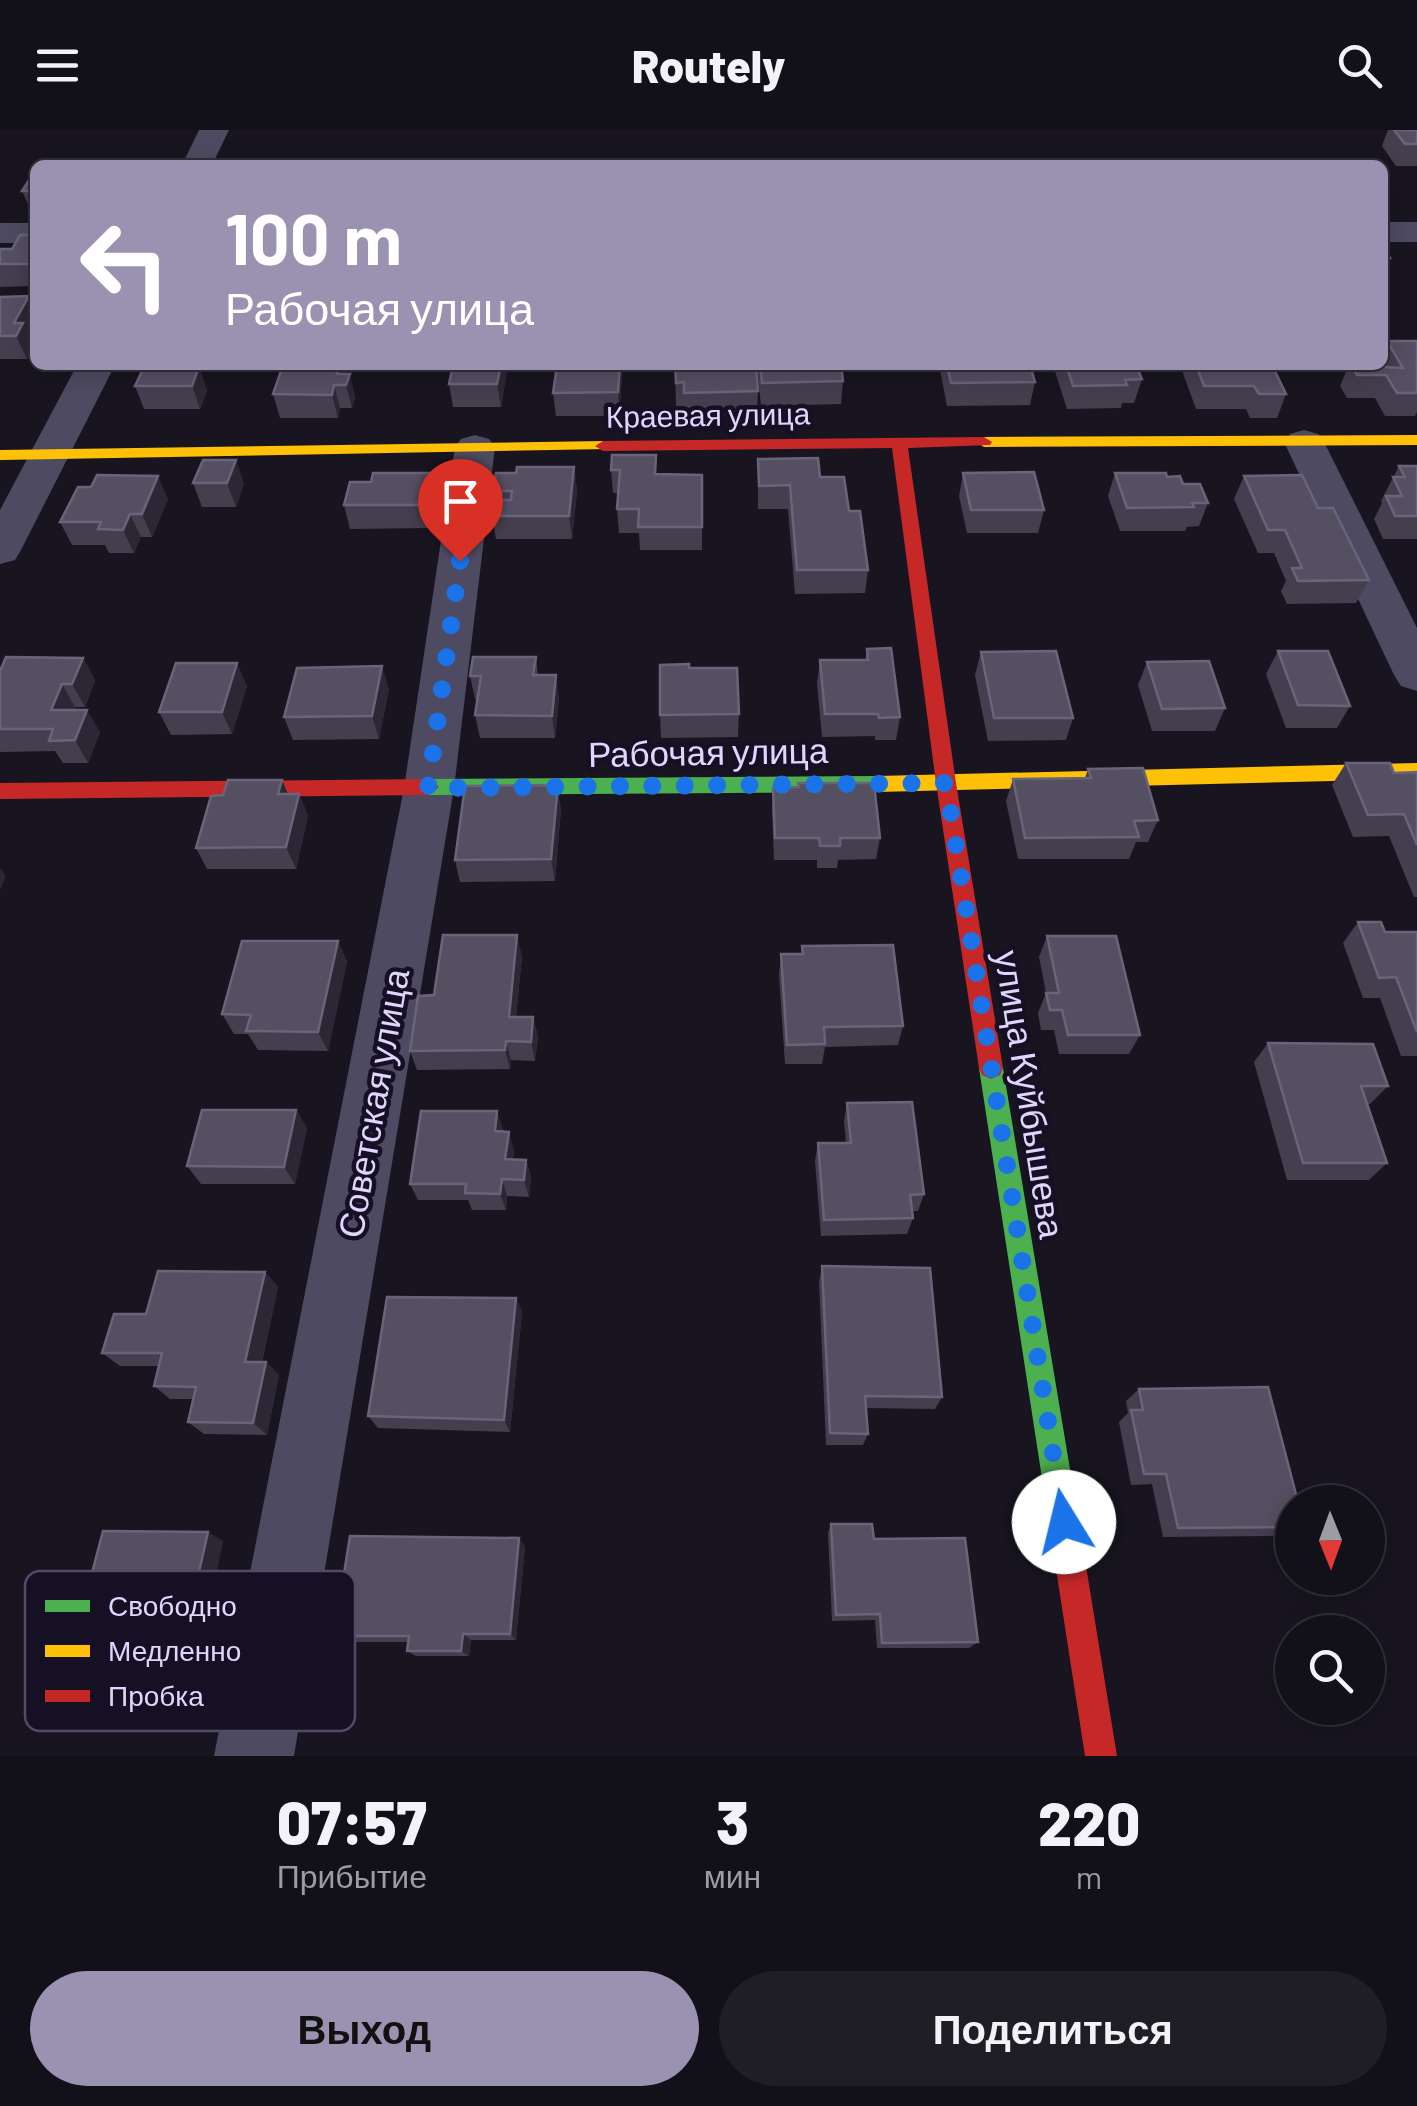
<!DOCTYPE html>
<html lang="ru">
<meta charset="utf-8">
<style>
:root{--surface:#121018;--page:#1f1e25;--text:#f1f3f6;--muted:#9c9da2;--line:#313037;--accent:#9a92b0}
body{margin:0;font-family:Barlow,sans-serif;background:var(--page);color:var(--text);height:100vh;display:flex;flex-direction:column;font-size:38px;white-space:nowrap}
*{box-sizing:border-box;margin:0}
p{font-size:32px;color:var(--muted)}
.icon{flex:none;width:55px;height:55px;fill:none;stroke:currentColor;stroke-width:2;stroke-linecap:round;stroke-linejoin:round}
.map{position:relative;height:1626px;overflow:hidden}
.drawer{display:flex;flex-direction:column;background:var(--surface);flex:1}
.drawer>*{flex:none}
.guide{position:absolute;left:30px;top:30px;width:1358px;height:210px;border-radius:15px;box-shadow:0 5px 25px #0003,0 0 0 2px var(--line);background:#9a92b0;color:#fff;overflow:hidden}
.needle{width:65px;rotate:179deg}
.buttons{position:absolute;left:1275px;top:1355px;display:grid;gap:20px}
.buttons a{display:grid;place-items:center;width:110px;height:110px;border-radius:50%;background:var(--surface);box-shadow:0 5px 25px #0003,0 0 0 2px var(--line);font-size:50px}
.pin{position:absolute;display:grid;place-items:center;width:85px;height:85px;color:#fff;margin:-102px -42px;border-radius:50% 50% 50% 0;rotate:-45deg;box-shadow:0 0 10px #0007}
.pin .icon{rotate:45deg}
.me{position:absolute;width:110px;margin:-55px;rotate:351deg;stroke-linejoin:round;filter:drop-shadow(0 0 8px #0008)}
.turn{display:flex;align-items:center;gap:35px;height:210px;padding:0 30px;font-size:45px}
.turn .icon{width:130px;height:130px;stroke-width:2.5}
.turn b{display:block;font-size:70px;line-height:85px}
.eta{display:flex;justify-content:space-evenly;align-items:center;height:170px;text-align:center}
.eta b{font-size:60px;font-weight:800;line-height:70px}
.button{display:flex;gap:20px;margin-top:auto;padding:20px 30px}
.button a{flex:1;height:115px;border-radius:60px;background:var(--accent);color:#111;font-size:40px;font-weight:800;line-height:115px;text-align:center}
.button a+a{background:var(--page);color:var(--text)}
header{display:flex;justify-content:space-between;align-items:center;height:130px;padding:0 30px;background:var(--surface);font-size:45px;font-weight:800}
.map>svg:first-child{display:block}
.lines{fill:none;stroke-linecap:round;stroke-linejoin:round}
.street{fill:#4e4a61;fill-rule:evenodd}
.fast{fill:#4caf50;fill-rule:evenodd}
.slow{fill:#ffc107;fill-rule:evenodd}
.jam{fill:#c62828;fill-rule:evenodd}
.wall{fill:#443e4f}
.shaded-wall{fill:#2b2734}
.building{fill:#554f62;stroke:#6a647a;stroke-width:2.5}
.route{stroke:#1a73e8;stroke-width:18;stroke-dasharray:0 32.4}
.labels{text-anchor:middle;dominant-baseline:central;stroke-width:9;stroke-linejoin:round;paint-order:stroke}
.far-street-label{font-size:30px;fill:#e0d6fd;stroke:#161025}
.street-label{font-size:35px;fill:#e0d6fd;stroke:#161025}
.key{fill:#161025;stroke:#534b66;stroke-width:2.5}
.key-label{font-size:28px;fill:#e0d6fd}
</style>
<header><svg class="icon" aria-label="menu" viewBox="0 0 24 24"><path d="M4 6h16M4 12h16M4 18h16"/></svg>Routely<svg class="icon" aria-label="search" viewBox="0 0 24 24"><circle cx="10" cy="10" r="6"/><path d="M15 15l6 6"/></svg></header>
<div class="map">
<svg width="1417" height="1626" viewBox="0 0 1417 1626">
<rect width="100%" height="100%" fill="#181520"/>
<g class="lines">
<!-- street -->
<path class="street" d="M 199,0 L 229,0 L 212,35 L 182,35 Z
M 1382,92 L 1417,92 L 1417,112 L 1382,112 Z
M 0,93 L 35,93 L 35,113 L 0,113 Z
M 77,235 L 115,235 L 21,420 L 15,430 L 0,434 L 0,380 Z
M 1304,300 L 1318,304 L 1324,312 L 1417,498 L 1417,561 L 1401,556 L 1394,545 L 1284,312 L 1290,304 Z
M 475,305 L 489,309 L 495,317 L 454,658 L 294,1626 L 214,1626 L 404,658 L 455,317 L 461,309 Z"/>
<!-- fast -->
<path class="fast" d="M 877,646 L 887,654 L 877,662 L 429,665 L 419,657 L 429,649 Z
M 991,927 L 1000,931 L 1003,938 L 1077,1381 L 1073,1392 L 1062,1396 L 1051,1392 L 1047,1381 L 979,938 L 982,931 Z"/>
<!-- slow -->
<path class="slow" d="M 1417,305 L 1417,315 L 984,317 L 976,312 L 984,307 Z
M 603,311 L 609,313 L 609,319 L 0,330 L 0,320 Z
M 1417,633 L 1417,649 L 877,662 L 867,654 L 877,646 Z"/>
<!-- jam -->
<path class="jam" d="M 984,307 L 992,312 L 990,315 L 908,318 L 956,653 L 1003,938 L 1000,945 L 991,949 L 982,945 L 979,938 L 936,653 L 892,318 L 603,321 L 595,316 L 603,311 Z
M 429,649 L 439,657 L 429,665 L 0,669 L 0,653 Z
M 1062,1366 L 1073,1370 L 1077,1381 L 1117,1626 L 1085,1626 L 1047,1381 L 1051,1370 Z"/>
</g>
<!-- wall -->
<path class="wall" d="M 1388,0 L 1417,0 L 1417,36 L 1396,36 L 1382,16 Z
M 35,41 L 35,83 L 32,83 L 22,61 Z
M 35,105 L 35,156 L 0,157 L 0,119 L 12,119 Z
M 1382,115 L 1390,128 L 1382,146 Z
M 29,166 L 35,180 L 35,197 L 30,207 L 34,216 L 27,229 L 0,229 L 0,167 Z
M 1387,211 L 1417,211 L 1417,282 L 1415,286 L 1385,286 L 1375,268 L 1347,268 L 1340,256 L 1349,235 L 1382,235 L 1382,220 Z
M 557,235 L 623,235 L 619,286 L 556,286 L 553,263 Z
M 675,235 L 758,261 L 757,285 L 684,286 L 684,276 L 676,276 Z
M 757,235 L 841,235 L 843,251 L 841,274 L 761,276 Z
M 939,235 L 1030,235 L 1035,252 L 1030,275 L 947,276 Z
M 1053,235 L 1136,235 L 1142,249 L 1134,273 L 1122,273 L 1121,278 L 1067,279 Z
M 1180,235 L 1272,235 L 1286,264 L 1277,288 L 1250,288 L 1246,279 L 1196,279 Z
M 203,240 L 201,243 L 207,261 L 200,279 L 144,279 L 135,256 Z
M 507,241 L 501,277 L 453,277 L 449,254 Z
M 347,244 L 355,267 L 352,278 L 340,278 L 338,288 L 280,288 L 273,264 Z
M 612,325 L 657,344 L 702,345 L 702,420 L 640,420 L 639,403 L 619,403 L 617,379 L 619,363 L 613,363 L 611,340 Z
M 758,329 L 820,347 L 849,381 L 868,440 L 865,463 L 795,464 L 788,379 L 758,379 Z
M 1399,336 L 1417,336 L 1417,409 L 1383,409 L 1374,389 L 1382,373 L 1381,371 Z
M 574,337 L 577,361 L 572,409 L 496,409 L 492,386 L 495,370 L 493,361 L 516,343 Z
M 963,343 L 1044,380 L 1038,403 L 967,403 L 959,366 Z
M 1115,343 L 1167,347 L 1183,354 L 1208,373 L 1199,396 L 1187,397 L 1185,401 L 1120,401 L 1108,366 Z
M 1244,346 L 1318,378 L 1369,450 L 1356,473 L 1287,474 L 1281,461 L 1286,451 L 1274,423 L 1258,423 L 1234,369 Z
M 371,352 L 436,366 L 430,398 L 350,399 L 344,375 Z
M 193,353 L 244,353 L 236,377 L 202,377 Z
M 168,369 L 152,407 L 141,407 L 134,423 L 109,423 L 105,415 L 72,415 L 60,392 Z
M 867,519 L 900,587 L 896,610 L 875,610 L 875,606 L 822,607 L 817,553 L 820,530 L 865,530 Z
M 1278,521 L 1350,576 L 1337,598 L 1286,598 L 1266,544 Z
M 981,522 L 1073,588 L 1066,610 L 988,611 L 975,545 Z
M 536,527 L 538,545 L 559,568 L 555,608 L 480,608 L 475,585 L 478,569 L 475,569 L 470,546 Z
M 83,528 L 95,550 L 85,577 L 75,577 L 74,580 L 100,602 L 88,633 L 63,633 L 55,621 L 0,622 L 0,541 Z
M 1147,532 L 1225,578 L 1215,601 L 1152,601 L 1138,555 Z
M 689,538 L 739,584 L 738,607 L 661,608 L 660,585 Z
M 247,556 L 232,604 L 171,605 L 159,582 Z
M 389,559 L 379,609 L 293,610 L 284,587 Z
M 1346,633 L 1394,643 L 1417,642 L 1417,767 L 1414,767 L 1389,706 L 1353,707 L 1332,655 Z
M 1088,639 L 1158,690 L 1148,712 L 1136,712 L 1129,729 L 1018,729 L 1006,671 L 1013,649 L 1085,648 Z
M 282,650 L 288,664 L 299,664 L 308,686 L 296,739 L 207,739 L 196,718 L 223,665 Z
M 773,658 L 880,708 L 876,729 L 838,730 L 837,738 L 817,738 L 817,730 L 774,730 L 772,680 Z
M 561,678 L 555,751 L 460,752 L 455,730 Z
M 1358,792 L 1385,802 L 1417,802 L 1417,926 L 1401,926 L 1380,868 L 1363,868 L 1343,813 Z
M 1047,806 L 1140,905 L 1129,924 L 1059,924 L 1054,900 L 1041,900 L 1038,883 L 1046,863 L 1039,827 Z
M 338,811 L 347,832 L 328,921 L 258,920 L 248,904 L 234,904 L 222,884 Z
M 802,816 L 903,896 L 898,915 L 825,917 L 822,934 L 785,934 L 779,845 L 781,824 L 801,824 Z
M 522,826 L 516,887 L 533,887 L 538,907 L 535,931 L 511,930 L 510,939 L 417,940 L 410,921 L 434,865 Z
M 1268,913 L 1388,956 L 1370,974 L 1368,974 L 1387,1033 L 1369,1050 L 1287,1050 L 1254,932 Z
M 847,973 L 924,1064 L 918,1081 L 912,1081 L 913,1088 L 907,1104 L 821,1106 L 815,1031 L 818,1013 L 846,1013 L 844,991 Z
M 296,980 L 307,998 L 295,1054 L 201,1054 L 187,1036 Z
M 503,999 L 514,1020 L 513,1030 L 526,1030 L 531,1047 L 529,1067 L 507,1066 L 506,1080 L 472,1080 L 468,1070 L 418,1070 L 410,1054 Z
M 822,1136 L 942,1267 L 935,1279 L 866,1278 L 868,1304 L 863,1315 L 826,1315 L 819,1152 Z
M 265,1142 L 278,1157 L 262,1232 L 266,1232 L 279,1245 L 267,1305 L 204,1304 L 188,1292 L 194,1269 L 170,1269 L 154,1256 L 159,1236 L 120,1236 L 102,1223 L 146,1184 Z
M 516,1168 L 522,1182 L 510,1302 L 378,1298 L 368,1286 Z
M 1139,1259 L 1292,1372 L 1292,1402 L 1285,1406 L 1163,1407 L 1152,1354 L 1131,1355 L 1119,1292 L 1128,1283 L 1126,1271 Z
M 831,1394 L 874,1409 L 978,1512 L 969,1518 L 877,1518 L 875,1490 L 832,1491 L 828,1403 Z
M 223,1411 L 190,1566 L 94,1565 L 73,1561 L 81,1526 L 52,1526 L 30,1521 L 87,1462 Z
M 525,1416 L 516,1510 L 471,1510 L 469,1526 L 416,1526 L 407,1521 L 408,1512 L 346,1512 L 334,1506 Z"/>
<!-- shaded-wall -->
<path class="shaded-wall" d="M 29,166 L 35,180 L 35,197 L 30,207 L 34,216 L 27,229 L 16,206 L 14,193 Z
M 187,235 L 201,235 L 203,240 L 201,243 L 207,261 L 200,279 L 186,237 Z
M 340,235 L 345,235 L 348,248 L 350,244 L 355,267 L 352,278 L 346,255 L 337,244 Z
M 501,235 L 506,235 L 507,241 L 501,277 L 497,254 Z
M 620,235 L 623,235 L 619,286 L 618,262 Z
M 334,255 L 340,278 L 338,288 L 332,265 Z
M 236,330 L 244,353 L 236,377 L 227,353 Z
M 574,337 L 577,361 L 572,409 L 569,386 Z
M 431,343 L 436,366 L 430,398 L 425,375 Z
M 158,346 L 168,369 L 152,407 L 142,384 Z
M 130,384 L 141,407 L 134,423 L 123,400 Z
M 83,528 L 95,550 L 85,577 L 72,554 Z
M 237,533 L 247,556 L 232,604 L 222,582 Z
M 382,536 L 389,559 L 379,609 L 372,586 Z
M 556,545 L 559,568 L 555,608 L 552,586 Z
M 62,554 L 75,577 L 65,603 L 51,580 Z
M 87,580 L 100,602 L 88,633 L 75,610 Z
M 282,650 L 291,672 L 278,664 Z
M 558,655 L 561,678 L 555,751 L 551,729 Z
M 299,664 L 308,686 L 296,739 L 286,717 Z
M 0,738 L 6,746 L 0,760 Z
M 517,805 L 522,826 L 514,907 L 509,887 Z
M 338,811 L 347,832 L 328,921 L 318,902 Z
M 533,887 L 538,907 L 535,931 L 531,912 Z
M 506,911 L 511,930 L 510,939 L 505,920 Z
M 296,980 L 307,998 L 295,1054 L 284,1037 Z
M 497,981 L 503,999 L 500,1019 L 495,1001 Z
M 509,1002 L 514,1020 L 510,1047 L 505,1029 Z
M 526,1030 L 531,1047 L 529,1067 L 524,1050 Z
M 502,1049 L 507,1066 L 506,1080 L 500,1064 Z
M 265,1142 L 278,1157 L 259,1245 L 245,1232 Z
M 516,1168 L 522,1182 L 510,1302 L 504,1290 Z
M 266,1232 L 279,1245 L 267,1305 L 253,1293 Z
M 208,1402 L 223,1411 L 190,1566 L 172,1562 Z
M 519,1408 L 525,1416 L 516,1510 L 510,1504 Z
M 463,1504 L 471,1510 L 469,1526 L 461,1521 Z"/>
<!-- building -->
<path class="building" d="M 1394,0 L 1417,0 L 1417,14 L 1405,14 Z
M 1089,30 L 1158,30 L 1160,35 L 1090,35 Z
M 911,32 L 935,35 L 912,35 Z
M 1185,32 L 1233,32 L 1235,35 L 1187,35 Z
M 1273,32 L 1324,32 L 1326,35 L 1275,35 Z
M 35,41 L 35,61 L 22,61 Z
M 20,105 L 35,105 L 35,134 L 0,134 L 0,119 L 12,119 Z
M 1382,115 L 1390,128 L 1382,128 Z
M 29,166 L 14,193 L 23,193 L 16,206 L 0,206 L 0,167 Z
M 1387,211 L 1417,211 L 1417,263 L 1397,263 L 1386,245 L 1357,245 L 1351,235 L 1403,238 Z
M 145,235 L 187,235 L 186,237 L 199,237 L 192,256 L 135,256 Z
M 283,235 L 340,235 L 337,244 L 350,244 L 346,255 L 334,255 L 332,265 L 273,264 Z
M 453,235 L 501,235 L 497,254 L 449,254 Z
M 557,235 L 620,235 L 618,262 L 553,263 Z
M 675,235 L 756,235 L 758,261 L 684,263 L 684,252 L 676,253 Z
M 760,235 L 841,235 L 843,251 L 762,253 Z
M 947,235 L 1030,235 L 1035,252 L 951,253 Z
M 1066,235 L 1136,235 L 1142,249 L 1125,250 L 1127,255 L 1073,256 Z
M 1196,235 L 1272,235 L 1286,264 L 1259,264 L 1254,256 L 1204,256 Z
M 612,325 L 656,325 L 655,344 L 702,345 L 702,397 L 638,397 L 639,379 L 617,379 L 620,340 L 611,340 Z
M 818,328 L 820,347 L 844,347 L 849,381 L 860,381 L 868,440 L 797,440 L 790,355 L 759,356 L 758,329 Z
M 203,330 L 236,330 L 227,353 L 193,353 Z
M 1399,336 L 1417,336 L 1417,386 L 1395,386 L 1386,366 L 1402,366 L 1393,347 L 1405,347 Z
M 517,337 L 574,337 L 569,386 L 492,386 L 494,370 L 511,370 L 512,361 L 493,361 L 496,343 L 516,343 Z
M 1034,342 L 1044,380 L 971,380 L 963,343 Z
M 373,343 L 431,343 L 425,375 L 344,375 L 350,352 L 371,352 Z
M 1115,343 L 1166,343 L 1167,347 L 1180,346 L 1183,354 L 1200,354 L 1208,373 L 1192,373 L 1194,377 L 1127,378 Z
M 97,345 L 158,346 L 142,384 L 130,384 L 123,400 L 98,399 L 101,392 L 60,392 L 78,357 L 91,357 Z
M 1302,345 L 1318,378 L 1333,378 L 1369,450 L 1298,451 L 1292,438 L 1302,438 L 1285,400 L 1268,400 L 1244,346 Z
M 891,518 L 900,587 L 879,588 L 878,584 L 825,584 L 820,530 L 868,530 L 867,519 Z
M 1056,521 L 1073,588 L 994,588 L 981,522 Z
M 1278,521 L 1328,521 L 1350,576 L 1298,575 Z
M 6,527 L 83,528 L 72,554 L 62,554 L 51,580 L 87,580 L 75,610 L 49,611 L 53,599 L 0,599 L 0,541 Z
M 473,527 L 536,527 L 533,545 L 556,545 L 552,586 L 475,585 L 481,546 L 470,546 Z
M 1209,531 L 1225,578 L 1162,579 L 1147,532 Z
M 176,533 L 237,533 L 222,582 L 159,582 Z
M 689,534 L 689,538 L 737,538 L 739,584 L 660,585 L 660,535 Z
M 382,536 L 372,586 L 284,587 L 297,538 Z
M 1346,633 L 1390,633 L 1394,643 L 1417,642 L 1417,715 L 1404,684 L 1368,685 Z
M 1143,638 L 1158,690 L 1134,691 L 1139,707 L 1025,708 L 1013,649 L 1091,648 L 1088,639 Z
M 228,650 L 282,650 L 278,664 L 299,664 L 286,717 L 196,718 L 211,666 L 223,665 Z
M 798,653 L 874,653 L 880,708 L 840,708 L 840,716 L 820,716 L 819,708 L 775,708 L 773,658 L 799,657 Z
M 558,655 L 551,729 L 455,730 L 465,656 Z
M 1358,792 L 1381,792 L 1385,802 L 1417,802 L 1417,902 L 1396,847 L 1379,848 Z
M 443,805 L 517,805 L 509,887 L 533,887 L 531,912 L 506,911 L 505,920 L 410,921 L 418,866 L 434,865 Z
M 1047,806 L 1116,806 L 1140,905 L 1068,905 L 1062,880 L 1050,880 L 1046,863 L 1059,863 Z
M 242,811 L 338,811 L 318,902 L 246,901 L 251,885 L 222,884 Z
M 893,815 L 903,896 L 824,897 L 825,914 L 787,915 L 781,824 L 803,824 L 802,816 Z
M 1268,913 L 1373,914 L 1388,956 L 1361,956 L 1387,1033 L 1303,1033 Z
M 912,972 L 924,1064 L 910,1065 L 913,1088 L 824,1090 L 818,1013 L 851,1013 L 847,973 Z
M 202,980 L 296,980 L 284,1037 L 187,1036 Z
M 421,981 L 497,981 L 495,1001 L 509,1002 L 505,1029 L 526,1030 L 524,1050 L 502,1049 L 500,1064 L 465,1063 L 466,1054 L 410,1054 Z
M 822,1136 L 930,1138 L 942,1267 L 865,1266 L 868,1304 L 830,1303 Z
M 158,1141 L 265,1142 L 245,1232 L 266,1232 L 253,1293 L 188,1292 L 196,1257 L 154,1256 L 162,1223 L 102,1223 L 114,1184 L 146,1184 Z
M 387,1167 L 516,1168 L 504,1290 L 368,1286 Z
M 1268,1257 L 1298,1372 L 1292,1372 L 1292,1397 L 1178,1398 L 1166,1344 L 1144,1344 L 1131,1280 L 1143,1280 L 1139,1259 Z
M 831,1394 L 872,1394 L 874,1409 L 965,1408 L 978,1512 L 882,1513 L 880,1484 L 836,1485 Z
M 103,1401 L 208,1402 L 172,1562 L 73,1561 L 83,1521 L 30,1521 L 46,1463 L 87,1462 Z
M 350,1406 L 519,1408 L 510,1504 L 463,1504 L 461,1521 L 407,1521 L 409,1506 L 334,1506 Z"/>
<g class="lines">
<!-- route -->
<path class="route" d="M 460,431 L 428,658 L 946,653 L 1064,1392"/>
</g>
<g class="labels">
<!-- far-street labels -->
<g class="far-street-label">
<text transform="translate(708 284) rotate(-1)">Краевая улица</text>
</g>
<!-- street labels -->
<g class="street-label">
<text transform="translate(708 621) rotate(-1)">Рабочая улица</text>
<text transform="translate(1031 964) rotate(81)">улица Куйбышева</text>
<text transform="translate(372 973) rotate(-80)">Советская улица</text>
</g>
</g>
<!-- legend -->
<rect x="25" y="1441" width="330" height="160" rx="15" class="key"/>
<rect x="45" y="1470" width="45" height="12" fill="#4caf50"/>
<rect x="45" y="1515" width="45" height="12" fill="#ffc107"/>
<rect x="45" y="1560" width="45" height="12" fill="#c62828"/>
<g class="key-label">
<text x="108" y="1486">Свободно</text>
<text x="108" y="1531">Медленно</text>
<text x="108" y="1576">Пробка</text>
</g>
</svg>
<div class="buttons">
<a><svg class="needle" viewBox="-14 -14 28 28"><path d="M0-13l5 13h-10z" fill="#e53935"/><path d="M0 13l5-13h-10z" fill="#9c9da2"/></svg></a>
<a><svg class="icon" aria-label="search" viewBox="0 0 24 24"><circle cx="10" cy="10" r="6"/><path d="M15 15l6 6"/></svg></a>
</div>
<div class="pin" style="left:460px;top:431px;background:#d93025"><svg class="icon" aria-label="arrive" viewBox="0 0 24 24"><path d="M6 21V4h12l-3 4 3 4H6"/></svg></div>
<svg class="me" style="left:1064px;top:1392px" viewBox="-20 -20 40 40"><circle r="19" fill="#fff"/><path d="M0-13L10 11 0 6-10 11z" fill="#1a73e8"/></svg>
<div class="guide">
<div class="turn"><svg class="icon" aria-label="left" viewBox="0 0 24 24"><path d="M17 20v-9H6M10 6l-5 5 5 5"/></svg><div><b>100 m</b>Рабочая улица</div></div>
</div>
</div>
<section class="drawer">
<div class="eta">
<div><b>07:57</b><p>Прибытие</p></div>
<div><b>3</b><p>мин</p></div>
<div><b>220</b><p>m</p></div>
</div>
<div class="button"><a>Выход</a><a>Поделиться</a></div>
</section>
